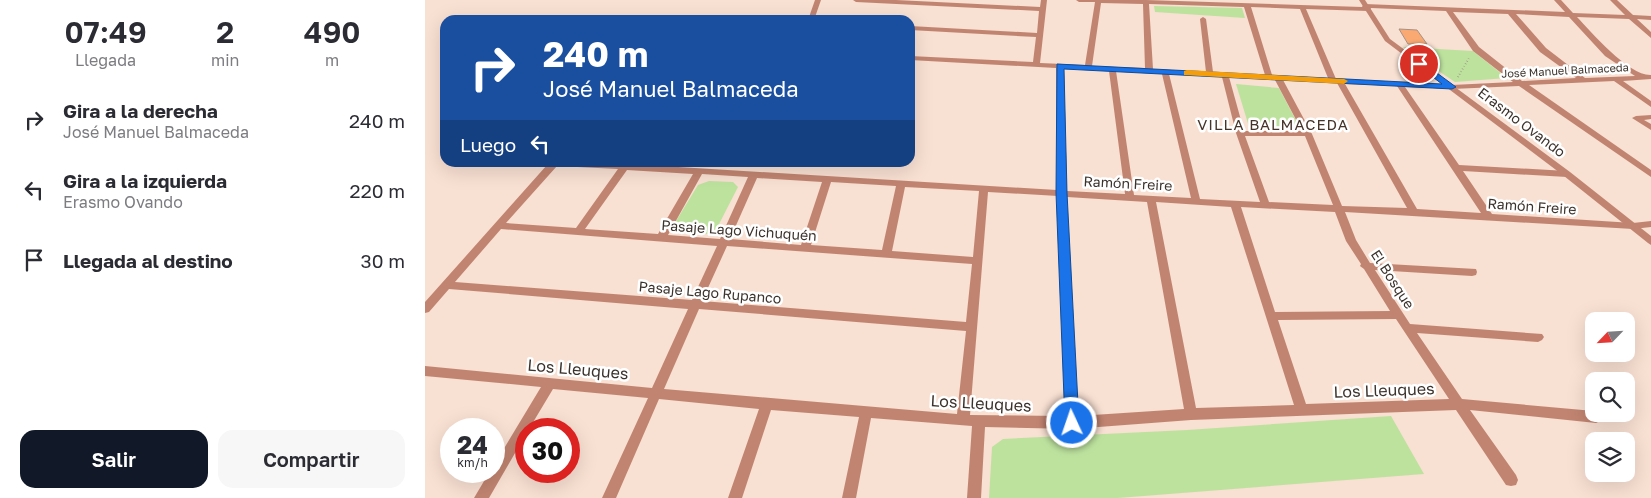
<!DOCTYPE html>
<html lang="es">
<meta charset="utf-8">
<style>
:root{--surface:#fff;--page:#f7f7f7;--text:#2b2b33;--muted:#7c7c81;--accent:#111827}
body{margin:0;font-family:"Golos Text",sans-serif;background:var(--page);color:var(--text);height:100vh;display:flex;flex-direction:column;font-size:19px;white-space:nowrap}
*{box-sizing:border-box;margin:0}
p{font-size:16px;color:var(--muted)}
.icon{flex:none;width:28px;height:28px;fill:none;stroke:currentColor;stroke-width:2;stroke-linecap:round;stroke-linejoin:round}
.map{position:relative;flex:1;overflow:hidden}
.details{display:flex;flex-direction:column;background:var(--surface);width:425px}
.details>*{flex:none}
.guide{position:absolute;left:15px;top:15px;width:475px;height:152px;border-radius:15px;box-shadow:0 5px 20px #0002;background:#1a4fa0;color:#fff;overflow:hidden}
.needle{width:32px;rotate:245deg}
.tools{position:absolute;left:1160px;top:312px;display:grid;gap:10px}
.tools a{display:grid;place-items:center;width:50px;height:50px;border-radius:10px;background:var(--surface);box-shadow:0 5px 20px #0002;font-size:25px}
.speed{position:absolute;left:15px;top:418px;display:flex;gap:10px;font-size:25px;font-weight:700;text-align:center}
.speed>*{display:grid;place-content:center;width:65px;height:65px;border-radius:50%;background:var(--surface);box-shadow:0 5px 20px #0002;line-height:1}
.speed small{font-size:12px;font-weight:400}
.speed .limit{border:8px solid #d22;background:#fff;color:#111}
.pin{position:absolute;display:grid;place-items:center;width:42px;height:42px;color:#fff;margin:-21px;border:2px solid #fff;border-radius:50%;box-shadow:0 1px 5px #0007}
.me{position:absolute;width:55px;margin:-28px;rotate:357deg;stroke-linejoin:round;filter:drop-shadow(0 0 4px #0008)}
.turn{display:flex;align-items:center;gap:18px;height:105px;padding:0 20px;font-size:22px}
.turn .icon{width:65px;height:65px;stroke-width:2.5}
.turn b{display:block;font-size:35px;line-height:42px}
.then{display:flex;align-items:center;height:48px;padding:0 20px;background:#0003;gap:10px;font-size:19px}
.eta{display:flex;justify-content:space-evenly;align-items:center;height:85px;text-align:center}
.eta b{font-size:30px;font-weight:600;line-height:35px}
.action{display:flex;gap:10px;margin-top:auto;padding:10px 20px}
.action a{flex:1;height:58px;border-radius:15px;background:var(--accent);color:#fff;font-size:20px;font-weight:600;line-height:58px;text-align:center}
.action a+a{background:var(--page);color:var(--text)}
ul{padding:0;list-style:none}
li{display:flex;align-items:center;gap:15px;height:70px;padding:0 20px}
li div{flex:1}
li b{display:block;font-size:19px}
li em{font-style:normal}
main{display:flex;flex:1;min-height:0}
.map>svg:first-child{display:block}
.green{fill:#bde29e}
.building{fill:#faa972;stroke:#a79184}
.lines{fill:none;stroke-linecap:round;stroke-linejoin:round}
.path{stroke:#96867c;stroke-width:2;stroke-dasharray:0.5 2.5;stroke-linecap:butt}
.minor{fill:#c18471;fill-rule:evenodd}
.tertiary{fill:#c18471;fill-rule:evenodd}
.route{fill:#1a73e8;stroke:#114b97}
.slow{fill:#f59e0b}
.labels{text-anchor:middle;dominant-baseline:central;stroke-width:5;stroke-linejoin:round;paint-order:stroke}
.far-street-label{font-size:11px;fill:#3b322c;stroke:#fff}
.street-label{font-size:14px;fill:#3b322c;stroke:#fff}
.neighbourhood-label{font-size:15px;letter-spacing:1px;fill:#463429;stroke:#fff}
.near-street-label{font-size:16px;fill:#3b322c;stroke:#fff}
</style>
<main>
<section class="details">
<div class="eta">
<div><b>07:49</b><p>Llegada</p></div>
<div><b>2</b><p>min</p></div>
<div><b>490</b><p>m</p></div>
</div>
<ul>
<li><svg class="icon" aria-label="right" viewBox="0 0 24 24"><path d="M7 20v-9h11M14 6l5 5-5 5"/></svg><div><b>Gira a la derecha</b><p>José Manuel Balmaceda</p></div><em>240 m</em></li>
<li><svg class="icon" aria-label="left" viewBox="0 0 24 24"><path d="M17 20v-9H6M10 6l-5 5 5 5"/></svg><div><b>Gira a la izquierda</b><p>Erasmo Ovando</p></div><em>220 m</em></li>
<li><svg class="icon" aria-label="arrive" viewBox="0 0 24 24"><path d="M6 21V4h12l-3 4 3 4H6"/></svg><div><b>Llegada al destino</b></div><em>30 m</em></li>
</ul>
<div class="action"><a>Salir</a><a>Compartir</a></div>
</section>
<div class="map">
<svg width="1226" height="498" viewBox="0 0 1226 498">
<rect width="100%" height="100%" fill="#f8e0d2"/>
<!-- green -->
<path class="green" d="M 729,6 L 817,8 L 820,18 L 730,12 Z
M 978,47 L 1048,51 L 1082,78 L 1030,82 Z
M 811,84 L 854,88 L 876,130 L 825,130 Z
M 284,181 L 308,182 L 313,187 L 292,228 L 283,234 L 250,231 L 248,226 L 273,185 Z
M 966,416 L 999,474 L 693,498 L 564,498 L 567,447 L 578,439 L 762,430 Z"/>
<!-- building -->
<path class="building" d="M 974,29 L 992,30 L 1002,44 L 983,44 Z"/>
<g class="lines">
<!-- path -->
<path class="path" d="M 1033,77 L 1044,58"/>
<!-- minor -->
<path class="minor" d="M 390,0 L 396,0 L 389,20 L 383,20 Z
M 428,0 L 471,0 L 615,7 L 616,0 L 622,0 L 615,63 L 660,65 L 670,2 L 654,2 L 651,0 L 721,0 L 937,7 L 938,5 L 940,4 L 1140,12 L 1129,0 L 1136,0 L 1148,13 L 1200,15 L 1185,0 L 1192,0 L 1208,15 L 1226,16 L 1226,20 L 1212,19 L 1226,32 L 1226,38 L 1204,19 L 1152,17 C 1166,32 1204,76 1226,75 L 1226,79 L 1198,81 L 1226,101 L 1226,107 L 1189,81 L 1104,85 L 1226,170 L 1226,177 L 1094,86 L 1027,89 L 980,87 L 1034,165 L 1142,171 L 1146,174 L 1142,177 L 1038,171 L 1067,214 L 1208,223 L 1226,221 L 1226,227 L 1208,229 L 920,212 L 931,240 L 945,263 L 1051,269 L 1052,272 L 1051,275 L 1047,276 L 950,270 L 985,324 L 1117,334 L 1119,337 L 1117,340 L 1113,342 L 992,333 L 1037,399 L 1169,411 L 1169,414 L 1176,414 L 1177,417 L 1175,421 L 1171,423 L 1045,410 L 1091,475 L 1093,480 L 1091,485 L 1086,486 L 1081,485 L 1031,410 L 766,420 L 647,429 L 560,427 L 556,498 L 542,498 L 547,426 L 446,418 L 431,498 L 417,498 L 434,417 L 346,410 L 317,498 L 303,498 L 334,409 L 234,399 L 191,498 L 177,498 L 223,398 L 128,389 L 104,429 L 101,429 L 101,434 L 64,498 L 49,498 L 65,471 L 69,471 L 69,465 L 116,387 L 0,376 L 0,366 L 227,388 L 263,309 L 24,289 L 4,312 L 0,313 L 0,302 L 122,165 L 114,162 L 172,162 L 632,190 L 631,68 L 485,60 L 485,56 L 608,62 L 611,37 L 485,30 L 485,26 L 612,33 L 614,11 L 431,2 ZM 676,3 L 718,4 L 720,68 L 667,66 ZM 724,4 L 819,7 L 840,75 L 788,72 L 781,19 L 778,17 L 775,19 L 781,72 L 728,69 ZM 826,7 L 875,9 L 903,78 L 847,75 ZM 946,8 L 1021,11 L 1048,51 L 1088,82 L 1027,85 L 911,79 L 881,9 L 943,11 L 945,10 ZM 1028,12 L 1083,14 L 1115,52 L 1151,78 L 1097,81 L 1054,47 ZM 1091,14 L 1144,17 L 1180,56 L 1210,76 L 1160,78 L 1121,48 ZM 639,68 L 684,71 L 700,194 L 642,191 ZM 691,71 L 737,74 L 766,198 L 709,195 ZM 744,74 L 797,77 L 811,133 L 835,202 L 775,199 ZM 804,77 L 850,80 L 877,131 L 819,131 ZM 858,80 L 912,83 L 982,208 L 917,206 L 887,134 ZM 920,84 L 972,86 L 1056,213 L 992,209 ZM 820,136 L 880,136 L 908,205 L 844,202 ZM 132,166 L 193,169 L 151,228 L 81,223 ZM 202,170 L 268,174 L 233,234 L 160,229 ZM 277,174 L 323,177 L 295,239 L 243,235 ZM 332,178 L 397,182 L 376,245 L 305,239 ZM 406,182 L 471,186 L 457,250 L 386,245 ZM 480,187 L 554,191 L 548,257 L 467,251 ZM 563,192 L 633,196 L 640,416 L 545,415 ZM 642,197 L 722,202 L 759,409 L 653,416 ZM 731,202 L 806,207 L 869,405 L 771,408 ZM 816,207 L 910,212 L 921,241 L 936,264 L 935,266 L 939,269 L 965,311 L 850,312 ZM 76,229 L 292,246 L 267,300 L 30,282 ZM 302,246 L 547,264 L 541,322 L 277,301 ZM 274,309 L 541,331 L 532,414 L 239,389 ZM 971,319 L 1024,399 L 881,404 L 853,320 Z
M 1226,115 L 1226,119 L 1219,120 L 1226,124 L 1226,130 L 1207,118 L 1211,116 Z"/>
<!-- tertiary -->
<path class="tertiary" d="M 934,0 L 940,0 L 965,39 L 1145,172 L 1226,236 L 1226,245 L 1223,243 L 1139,176 L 960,41 Z"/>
</g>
<!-- route -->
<path class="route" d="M 992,62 L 997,62 L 1031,87 L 1027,89 L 639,69 L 642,193 L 654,423 L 652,427 L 647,429 L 642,427 L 640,423 L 631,193 L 632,64 L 1017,84 L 992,65 Z"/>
<!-- slow -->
<path class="slow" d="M 762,70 L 919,79 L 923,81 L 919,84 L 759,75 L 759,71 Z"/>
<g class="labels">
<!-- far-street labels -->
<g class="far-street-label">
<text transform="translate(1140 70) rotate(-3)">José Manuel Balmaceda</text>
</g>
<!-- street labels -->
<g class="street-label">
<text transform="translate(1097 122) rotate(37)">Erasmo Ovando</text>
<text transform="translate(703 183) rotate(3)">Ramón Freire</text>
<text transform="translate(1107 206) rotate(4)">Ramón Freire</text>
<text transform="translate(314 230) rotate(4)">Pasaje Lago Vichuquén</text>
<text transform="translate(968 279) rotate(57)">El Bosque</text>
<text transform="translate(285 292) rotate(5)">Pasaje Lago Rupanco</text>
</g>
<!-- neighbourhood labels -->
<g class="neighbourhood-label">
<text x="848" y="124">VILLA BALMACEDA</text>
</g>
<!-- near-street labels -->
<g class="near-street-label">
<text transform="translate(153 369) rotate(5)">Los Lleuques</text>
<text transform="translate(959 390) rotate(-2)">Los Lleuques</text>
<text transform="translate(556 403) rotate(3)">Los Lleuques</text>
</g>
</g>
</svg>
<div class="tools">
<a><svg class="needle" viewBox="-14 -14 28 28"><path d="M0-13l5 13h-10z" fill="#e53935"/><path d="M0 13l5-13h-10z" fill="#7c7c81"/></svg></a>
<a><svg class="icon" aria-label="search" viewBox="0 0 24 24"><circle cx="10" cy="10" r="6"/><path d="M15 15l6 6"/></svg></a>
<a><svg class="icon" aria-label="layers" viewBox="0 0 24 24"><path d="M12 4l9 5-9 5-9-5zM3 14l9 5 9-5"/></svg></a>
</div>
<div class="speed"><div>24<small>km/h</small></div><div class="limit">30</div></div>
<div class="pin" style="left:994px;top:64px;background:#d93025"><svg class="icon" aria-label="arrive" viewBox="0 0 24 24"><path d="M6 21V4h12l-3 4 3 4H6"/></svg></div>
<svg class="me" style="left:647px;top:423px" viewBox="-20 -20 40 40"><circle r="17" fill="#1a73e8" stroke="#fff" stroke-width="3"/><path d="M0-11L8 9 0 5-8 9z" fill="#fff"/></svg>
<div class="guide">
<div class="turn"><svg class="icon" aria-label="right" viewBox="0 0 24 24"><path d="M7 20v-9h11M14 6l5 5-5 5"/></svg><div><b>240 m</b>José Manuel Balmaceda</div></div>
<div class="then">Luego<svg class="icon" aria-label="left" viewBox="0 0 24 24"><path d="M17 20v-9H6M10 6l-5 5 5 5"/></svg></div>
</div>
</div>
</main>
